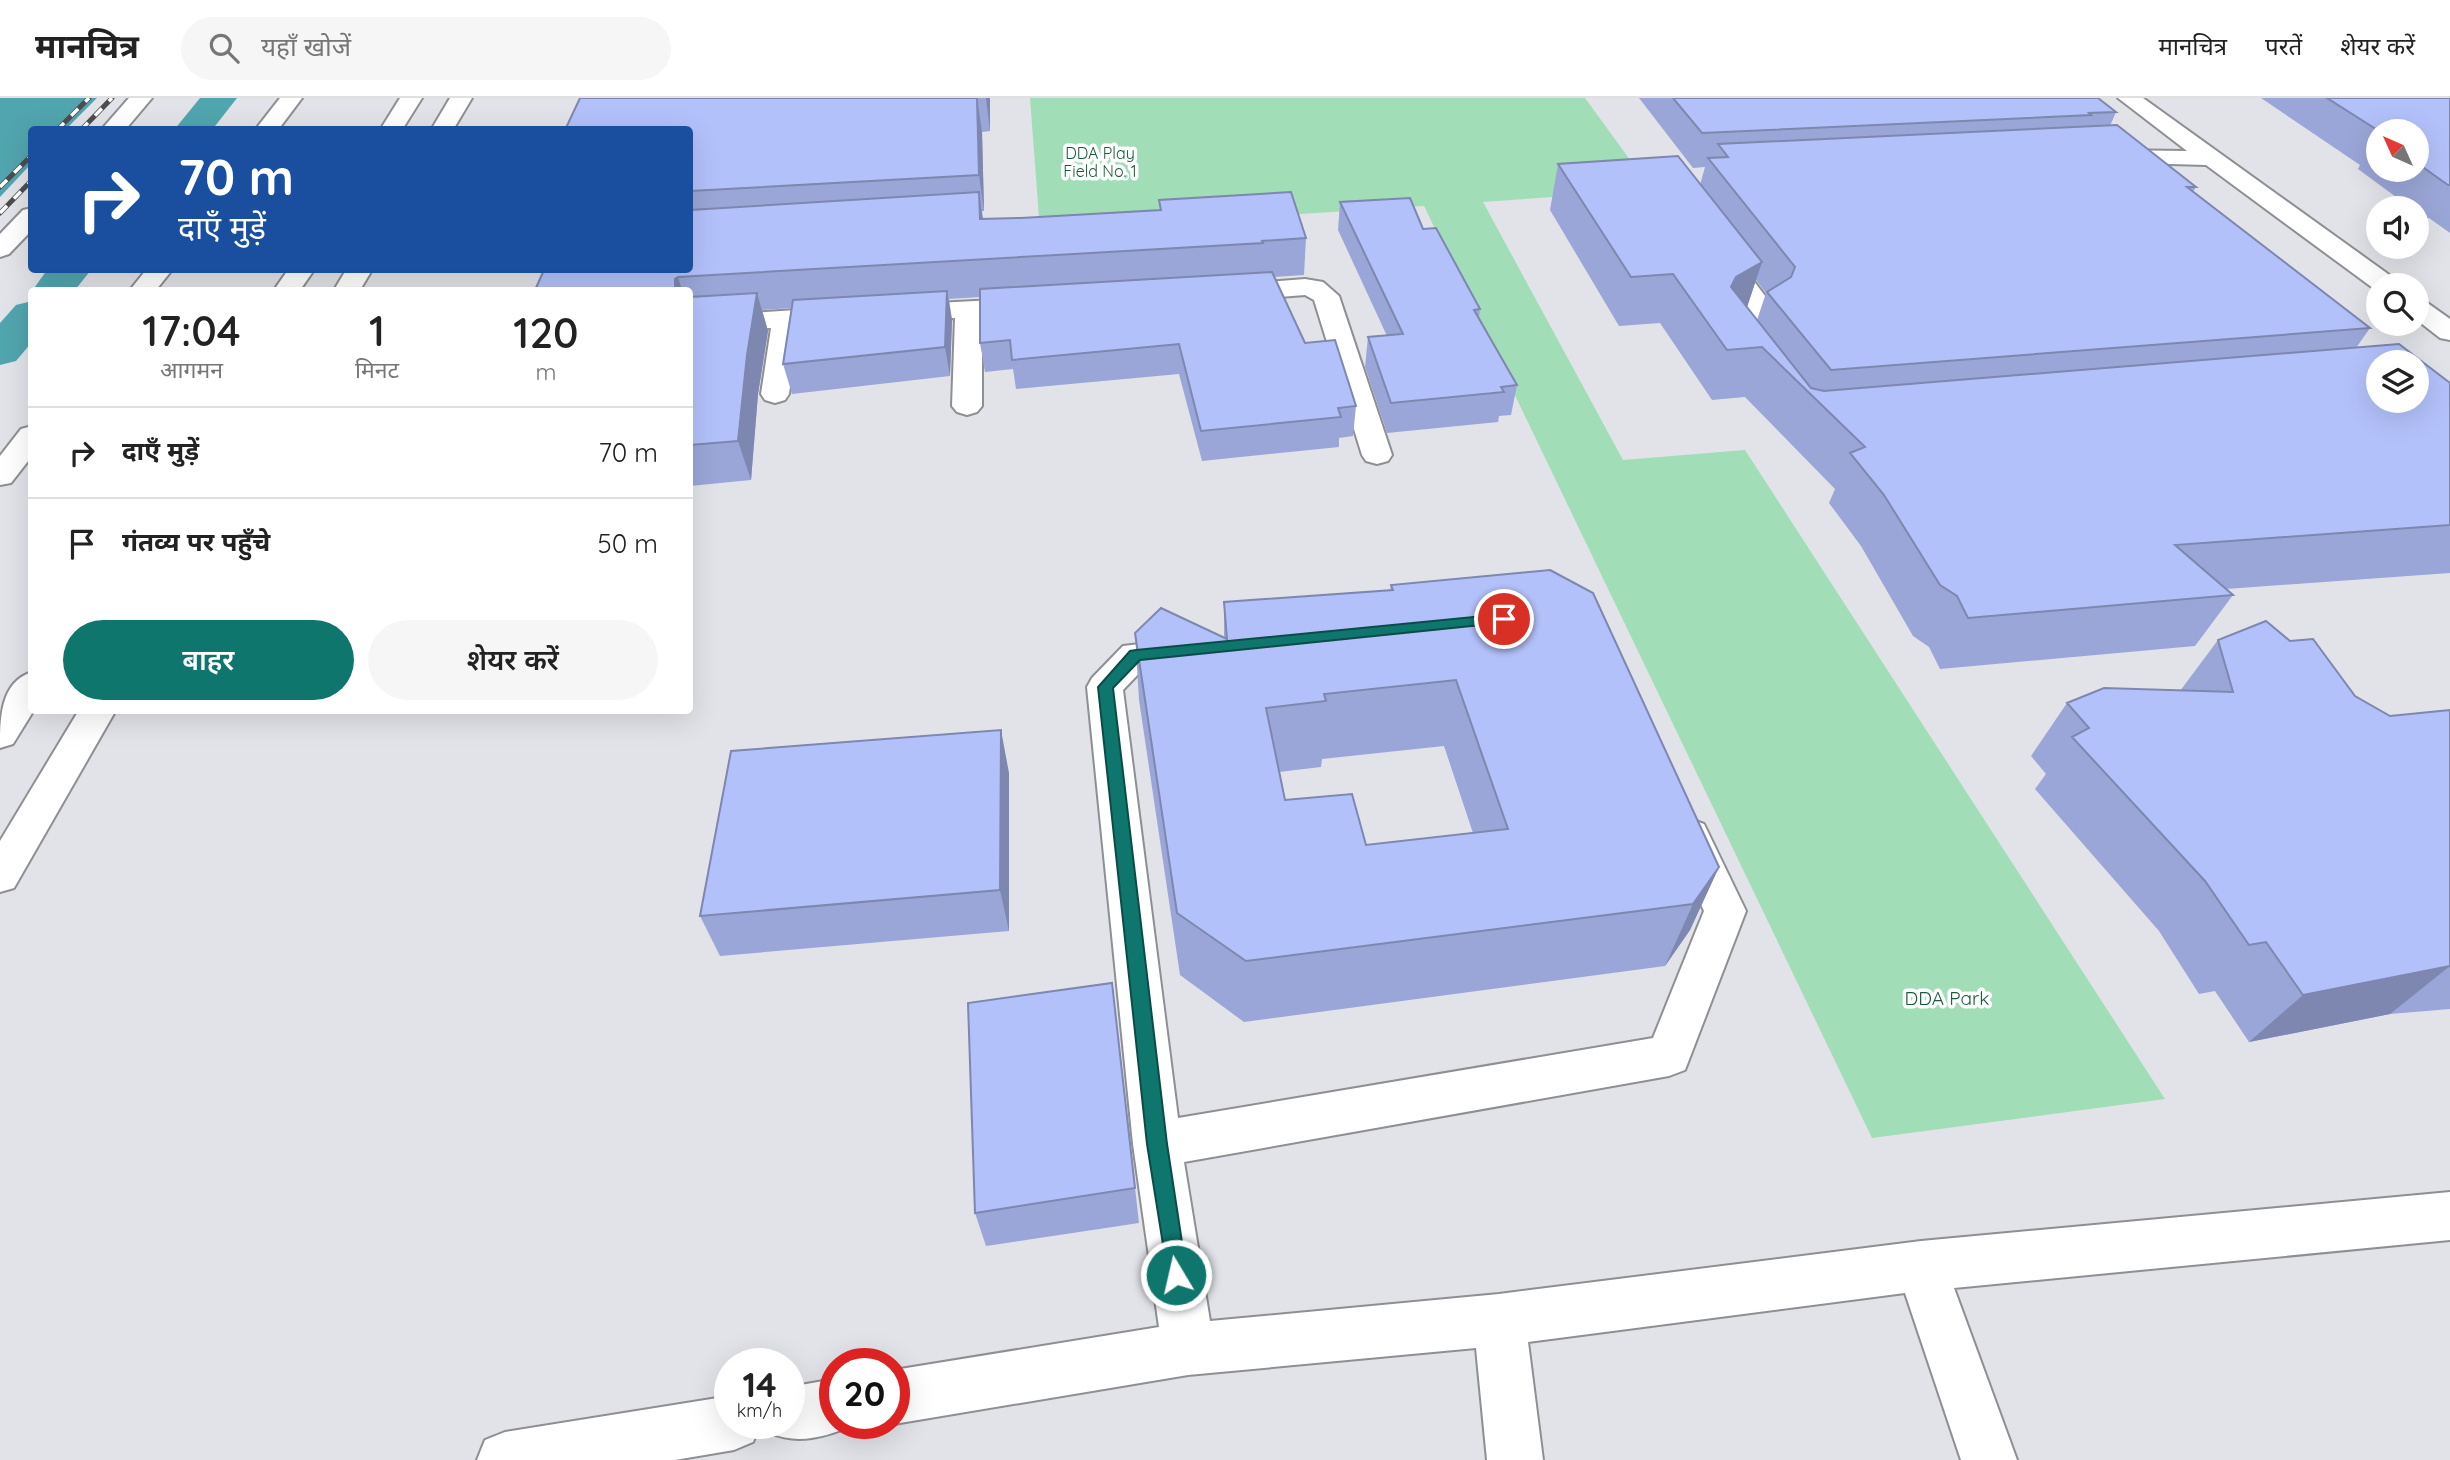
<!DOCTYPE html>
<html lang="hi">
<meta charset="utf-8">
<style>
:root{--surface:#fff;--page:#f6f6f6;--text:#222;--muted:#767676;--line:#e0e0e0;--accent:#0f766e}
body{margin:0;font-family:Quicksand,"Noto Sans Devanagari",sans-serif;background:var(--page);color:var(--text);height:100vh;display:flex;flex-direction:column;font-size:26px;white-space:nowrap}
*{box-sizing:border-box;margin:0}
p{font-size:23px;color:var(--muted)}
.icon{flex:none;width:38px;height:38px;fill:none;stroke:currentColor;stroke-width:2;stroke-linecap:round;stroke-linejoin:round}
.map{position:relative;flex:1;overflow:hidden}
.details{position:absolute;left:28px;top:189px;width:665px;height:427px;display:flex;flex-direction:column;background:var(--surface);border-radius:7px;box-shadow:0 7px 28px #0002}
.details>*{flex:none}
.banner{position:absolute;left:28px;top:28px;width:665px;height:147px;border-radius:7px;box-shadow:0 7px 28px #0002;background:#1a4fa0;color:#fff;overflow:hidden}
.needle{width:46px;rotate:315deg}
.fabs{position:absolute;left:2366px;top:21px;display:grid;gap:14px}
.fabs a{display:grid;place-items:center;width:63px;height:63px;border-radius:50%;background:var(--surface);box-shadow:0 7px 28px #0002;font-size:35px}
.speed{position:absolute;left:714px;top:1250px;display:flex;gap:14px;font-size:35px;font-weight:700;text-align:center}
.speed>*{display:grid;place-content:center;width:91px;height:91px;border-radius:50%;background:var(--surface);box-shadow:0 7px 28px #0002;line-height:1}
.speed small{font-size:18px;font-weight:400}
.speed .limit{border:10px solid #d22;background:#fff;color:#111}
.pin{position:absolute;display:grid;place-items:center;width:60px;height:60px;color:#fff;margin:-30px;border:4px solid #fff;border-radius:50%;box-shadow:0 2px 7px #0007}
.me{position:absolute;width:77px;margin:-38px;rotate:351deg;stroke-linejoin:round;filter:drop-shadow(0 0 5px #0008)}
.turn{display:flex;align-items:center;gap:24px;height:147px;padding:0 35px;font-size:32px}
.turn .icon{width:91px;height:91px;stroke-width:2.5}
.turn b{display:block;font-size:49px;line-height:60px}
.eta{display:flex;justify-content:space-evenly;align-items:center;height:119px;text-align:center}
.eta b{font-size:42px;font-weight:600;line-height:49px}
.action{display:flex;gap:14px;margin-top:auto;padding:14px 35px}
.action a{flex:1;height:80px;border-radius:42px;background:var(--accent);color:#fff;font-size:28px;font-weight:600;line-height:80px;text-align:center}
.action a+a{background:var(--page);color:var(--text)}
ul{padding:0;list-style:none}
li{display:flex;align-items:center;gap:21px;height:91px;padding:0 35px;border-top:2px solid var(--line)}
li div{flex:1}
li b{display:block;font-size:26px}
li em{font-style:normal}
header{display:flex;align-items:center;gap:42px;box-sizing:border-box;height:98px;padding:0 35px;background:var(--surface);border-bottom:2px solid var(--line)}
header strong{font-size:33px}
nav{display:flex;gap:38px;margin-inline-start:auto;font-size:24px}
.search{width:490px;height:63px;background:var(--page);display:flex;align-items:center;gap:18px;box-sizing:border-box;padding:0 24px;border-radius:38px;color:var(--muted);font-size:26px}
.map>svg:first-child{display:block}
.green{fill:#a1deb7}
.water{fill:#51a5ae}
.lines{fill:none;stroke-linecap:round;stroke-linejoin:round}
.canal{fill:#51a5ae;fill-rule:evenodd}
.minor-casing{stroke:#8e8f93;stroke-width:4}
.minor{fill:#fff;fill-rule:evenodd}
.rail-casing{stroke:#4d4d50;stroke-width:5}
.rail{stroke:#fff;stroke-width:3.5;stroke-dasharray:10;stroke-linecap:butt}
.wall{fill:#9aa6d7;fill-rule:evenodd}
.shaded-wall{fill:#7d87af}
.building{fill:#b3c1fa;stroke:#7d87af;stroke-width:2;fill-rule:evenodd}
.route{fill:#0f766e;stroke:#0a4d48;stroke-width:2}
.labels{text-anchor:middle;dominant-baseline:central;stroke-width:7;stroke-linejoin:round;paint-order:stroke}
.far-park-label{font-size:16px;fill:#175c39;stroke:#fff}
.park-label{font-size:19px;fill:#175c39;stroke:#fff}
</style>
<header>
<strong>मानचित्र</strong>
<div class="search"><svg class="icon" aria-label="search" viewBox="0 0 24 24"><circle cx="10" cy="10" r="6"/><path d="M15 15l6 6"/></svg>यहाँ खोजें</div>
<nav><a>मानचित्र</a><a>परतें</a><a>शेयर करें</a></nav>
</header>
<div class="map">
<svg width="2450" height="1362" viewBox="0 0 2450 1362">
<rect width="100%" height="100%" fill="#e2e3e8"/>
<!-- green -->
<path class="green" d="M 1030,0 L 1585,0 L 1652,92 L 1483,104 L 1623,362 L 1745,352 L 2165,1001 L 1872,1040 L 1424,108 L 1040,133 Z"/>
<!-- water -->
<path class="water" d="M 0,0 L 97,0 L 66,31 L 32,32 L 31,66 L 0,99 Z"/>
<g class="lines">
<!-- canal -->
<path class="canal" d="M 200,0 L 237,0 L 212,32 L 174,32 Z
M 47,172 L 91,172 L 75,192 L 32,193 Z
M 32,203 L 32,244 L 16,263 L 0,267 L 0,225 L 16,207 Z"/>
<defs>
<path id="minor" d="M 129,0 L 152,0 L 125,32 L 101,32 Z
M 280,0 L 302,0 L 278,32 L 255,32 Z
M 400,0 L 422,0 L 402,32 L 380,32 Z
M 450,0 L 472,0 L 453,32 L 431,32 Z
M 2118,0 L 2143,0 L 2395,181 L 2399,187 L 2378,187 L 2377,193 L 2206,67 L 2099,64 L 2096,59 L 2099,54 L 2107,52 L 2187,53 Z
M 32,110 L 32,132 L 9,156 L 0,159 L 0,136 L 23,112 Z
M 1719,146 L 1728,149 L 1778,215 L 1774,221 L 1748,238 L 1761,255 L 1757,261 C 1736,266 1729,252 1718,236 L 1722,230 L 1750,213 L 1706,154 L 1710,149 Z
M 146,172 L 172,172 L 156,192 L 130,192 Z
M 288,172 L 314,172 L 300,192 L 274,192 Z
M 346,172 L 372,172 L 360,192 L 334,192 Z
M 1305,181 L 1323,184 L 1339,198 L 1392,357 L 1388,363 L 1377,366 L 1366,363 L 1362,357 L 1314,202 L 1305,197 L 1226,203 L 1217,201 L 1213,195 L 1217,189 L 1226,187 Z
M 1033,200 L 1042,202 L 1046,208 L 1042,214 L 982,219 L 982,308 L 977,314 L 967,317 L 957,314 L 952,308 L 955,220 L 898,223 L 889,221 L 885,215 L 889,209 L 898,207 Z
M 2417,202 L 2426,204 L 2450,221 L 2450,242 L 2440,240 L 2417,222 Z
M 841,209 L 851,211 L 854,217 L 851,223 L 798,228 L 789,296 L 785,302 L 775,305 L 765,302 L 761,296 L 771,230 L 690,235 L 690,219 Z
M 32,328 L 32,358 L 11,385 L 0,387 L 0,358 L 21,331 Z
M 1189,540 L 1201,543 L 1207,552 L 1201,561 L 1146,568 L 1123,592 L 1178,1020 L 1653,940 L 1704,813 L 1670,737 L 1676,726 L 1690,721 L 1704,726 L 1746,813 L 1685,972 L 1669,978 L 1184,1064 L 1210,1223 L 1499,1196 L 1921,1143 L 2450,1094 L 2450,1142 L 1954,1190 L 2017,1362 L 1961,1362 L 1905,1195 L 1528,1244 L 1543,1362 L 1487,1362 L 1476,1250 L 1188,1277 L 894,1326 L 891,1325 L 894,1325 L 894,1272 L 1159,1229 L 1133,1046 L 1087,589 L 1092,580 L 1123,548 Z
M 32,574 L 32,612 L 34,612 L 13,646 L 0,650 C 0,621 0,584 32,574 Z
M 79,612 L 116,612 L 14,790 L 0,794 L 0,743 Z
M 835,1281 L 835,1325 L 855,1325 L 854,1327 C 826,1339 798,1347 770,1335 L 765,1325 L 789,1325 L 789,1289 Z
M 730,1298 L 730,1325 L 761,1325 L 753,1344 L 734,1352 L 675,1362 L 477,1362 L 485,1342 L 505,1334 Z"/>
</defs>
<!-- minor casing -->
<use href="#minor" class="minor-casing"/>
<!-- minor -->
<use href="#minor" class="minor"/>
<defs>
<path id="rail" d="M 57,32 L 89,0
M 81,32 L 112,0
M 0,89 L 32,57
M 0,115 L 32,82"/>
</defs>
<!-- rail casing -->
<use href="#rail" class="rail-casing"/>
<!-- rail -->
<use href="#rail" class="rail"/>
</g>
<!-- wall -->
<path class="wall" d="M 580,0 L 990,0 L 990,33 L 982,34 L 984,113 L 982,113 L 983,121 L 1021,120 L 1160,112 L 1159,102 L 1306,140 L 1304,177 L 1274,179 L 1305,245 L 1356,308 L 1353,338 L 1339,340 L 1339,349 L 1202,363 L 1179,276 L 1016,291 L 1013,271 L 985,274 L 980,245 L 980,199 L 949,201 L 952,222 L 950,278 L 792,296 L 783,266 L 791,210 L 762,212 L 768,233 L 758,296 L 751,382 L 690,388 L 690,192 L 535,192 L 690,172 L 690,32 Z
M 1639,0 L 2098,0 L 2116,14 L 2110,28 L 2196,89 L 2193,94 L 2370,230 L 2356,250 L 2450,285 L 2450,475 L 2226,491 L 2233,497 L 2195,548 L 1940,571 L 1929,549 L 1913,538 L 1861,448 L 1829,405 L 1835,391 L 1745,299 L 1712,302 L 1660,225 L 1619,228 L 1550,112 L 1558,66 L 1700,87 L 1705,69 L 1693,70 ZM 1756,182 L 1766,195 L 1757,222 L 1747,209 Z
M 2261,0 L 2450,0 L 2450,135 L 2429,120 L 2425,120 L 2417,114 L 2417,110 L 2411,110 L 2358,71 L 2360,67 ZM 2378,33 L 2417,33 L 2417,72 L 2378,72 Z
M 1340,104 L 1423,131 L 1480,211 L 1479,219 L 1517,287 L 1511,317 L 1499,318 L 1498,324 L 1387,335 L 1365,269 L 1368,239 L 1387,238 L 1338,132 Z
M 1391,487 L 1719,769 L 1690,832 L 1665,868 L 1244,924 L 1180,877 L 1139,602 L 1135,535 L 1224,540 L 1224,504 L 1390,493 ZM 1444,648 L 1473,735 L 1366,747 L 1285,702 L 1279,674 L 1321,669 L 1322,661 Z
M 2218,542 L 2355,598 L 2390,618 L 2450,612 L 2450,911 L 2390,916 L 2249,944 L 2215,893 L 2199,896 L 2159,833 L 2035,691 L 2046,676 L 2031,658 L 2067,605 L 2180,593 Z
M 1009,675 L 1009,833 L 720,858 L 700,818 Z
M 1112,885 L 1139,1125 L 986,1148 L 975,1115 Z"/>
<!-- shaded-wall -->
<path class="shaded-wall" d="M 977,0 L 982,34 L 984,113 L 979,77 Z
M 986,0 L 990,0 L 990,33 Z
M 979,94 L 984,130 L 980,121 Z
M 1762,164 L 1746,212 L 1721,228 L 1716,238 L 1731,189 L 1736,179 Z
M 678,179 L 682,192 L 675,192 L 675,181 Z
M 947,193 L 952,222 L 950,278 L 945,249 Z
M 757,195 L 768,233 L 758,296 L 751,382 L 738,343 L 747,257 Z
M 1001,632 L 1009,675 L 1009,833 L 1000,792 Z
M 1719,769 L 1690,832 L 1665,868 L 1693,806 Z
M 2450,868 L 2390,916 L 2249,944 L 2303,897 Z"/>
<!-- building -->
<path class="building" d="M 580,0 L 977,0 L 979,77 L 690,93 L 690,32 L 565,32 Z
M 1673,0 L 2098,0 L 2116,14 L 2089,15 L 2091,17 L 1702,35 Z
M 2327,0 L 2450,0 L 2450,87 L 2448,87 L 2417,65 L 2417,33 L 2379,33 Z
M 2117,27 L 2196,89 L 2187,89 L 2370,230 L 1831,272 L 1767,194 L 1791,179 L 1795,169 L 1708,60 L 1728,59 L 1718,46 Z
M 1678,58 L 1762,164 L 1736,179 L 1731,189 L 1811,290 L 1824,293 L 2399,246 L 2450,285 L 2450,427 L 2175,447 L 2233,497 L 1968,520 L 1957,498 L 1940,487 L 1884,397 L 1850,355 L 1865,349 L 1762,249 L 1727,252 L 1673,176 L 1631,179 L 1558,66 ZM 2378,264 L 2417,264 L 2417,303 L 2378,303 Z
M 979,94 L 980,121 L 1021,120 L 1161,112 L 1159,102 L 1291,94 L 1306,140 L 1262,143 L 1263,145 L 678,179 L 675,181 L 675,192 L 535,192 L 544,172 L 690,172 L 690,112 Z
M 1410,100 L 1423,131 L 1436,130 L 1480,211 L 1474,212 L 1517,287 L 1501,289 L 1504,294 L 1391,305 L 1368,239 L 1403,236 L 1340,104 Z
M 1272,174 L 1305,245 L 1335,242 L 1356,308 L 1338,310 L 1341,319 L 1201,333 L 1179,246 L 1012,262 L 1010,242 L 980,245 L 980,191 Z
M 947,193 L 945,249 L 783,266 L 793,202 Z
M 757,195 L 747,257 L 738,343 L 690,347 L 690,199 Z
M 1550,472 L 1593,495 L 1719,769 L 1693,806 L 1246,863 L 1177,815 L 1135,535 L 1161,510 L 1227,541 L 1224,504 L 1393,492 L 1391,487 ZM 1456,582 L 1508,731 L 1366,747 L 1352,696 L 1285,702 L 1266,610 L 1326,603 L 1324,596 Z
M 2266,523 L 2290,543 L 2313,541 L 2355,598 L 2390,618 L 2450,612 L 2450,868 L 2303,897 L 2266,844 L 2249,847 L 2205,783 L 2072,639 L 2089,630 L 2067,605 L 2104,590 L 2233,594 L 2218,542 Z
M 1001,632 L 1000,792 L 700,818 L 731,653 Z
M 1112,885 L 1135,1090 L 975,1115 L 968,905 Z"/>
<!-- route -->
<path class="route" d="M 1504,516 L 1512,521 L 1510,524 L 1140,562 L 1113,590 L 1167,1046 L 1187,1177 L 1184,1184 L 1176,1187 L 1169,1184 L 1147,1046 L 1098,589 L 1130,553 L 1136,552 Z"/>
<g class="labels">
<!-- far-park labels -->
<g class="far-park-label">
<text x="1100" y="55">DDA Play<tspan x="1100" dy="18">Field No. 1</tspan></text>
</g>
<!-- park labels -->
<g class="park-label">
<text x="1947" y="900">DDA Park</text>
</g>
</g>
</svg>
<div class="fabs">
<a><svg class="needle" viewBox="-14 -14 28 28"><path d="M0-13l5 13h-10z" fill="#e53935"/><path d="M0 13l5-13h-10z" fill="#767676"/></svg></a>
<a><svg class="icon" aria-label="sound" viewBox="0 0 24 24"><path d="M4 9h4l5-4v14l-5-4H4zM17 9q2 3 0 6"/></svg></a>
<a><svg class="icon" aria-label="search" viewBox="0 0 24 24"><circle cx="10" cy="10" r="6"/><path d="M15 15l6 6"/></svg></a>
<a><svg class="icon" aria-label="layers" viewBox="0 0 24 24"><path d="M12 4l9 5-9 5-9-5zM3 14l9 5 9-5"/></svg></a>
</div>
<div class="speed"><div>14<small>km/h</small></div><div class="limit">20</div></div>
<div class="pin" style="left:1504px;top:521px;background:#d93025"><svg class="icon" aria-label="arrive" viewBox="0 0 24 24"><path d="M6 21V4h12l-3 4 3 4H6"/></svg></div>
<svg class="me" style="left:1176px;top:1177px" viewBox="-20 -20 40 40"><circle r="17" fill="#0f766e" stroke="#fff" stroke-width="3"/><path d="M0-11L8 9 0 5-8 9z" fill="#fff"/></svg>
<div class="banner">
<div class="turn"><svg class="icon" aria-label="right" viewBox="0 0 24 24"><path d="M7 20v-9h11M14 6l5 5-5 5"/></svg><div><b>70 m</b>दाएँ मुड़ें</div></div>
</div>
<section class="details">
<div class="eta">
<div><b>17:04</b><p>आगमन</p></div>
<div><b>1</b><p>मिनट</p></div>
<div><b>120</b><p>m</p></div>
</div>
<ul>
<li><svg class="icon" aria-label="right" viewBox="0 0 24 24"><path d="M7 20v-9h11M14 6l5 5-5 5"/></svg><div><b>दाएँ मुड़ें</b></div><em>70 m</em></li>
<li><svg class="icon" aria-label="arrive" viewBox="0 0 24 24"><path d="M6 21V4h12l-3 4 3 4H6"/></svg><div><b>गंतव्य पर पहुँचे</b></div><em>50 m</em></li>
</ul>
<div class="action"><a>बाहर</a><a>शेयर करें</a></div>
</section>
</div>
